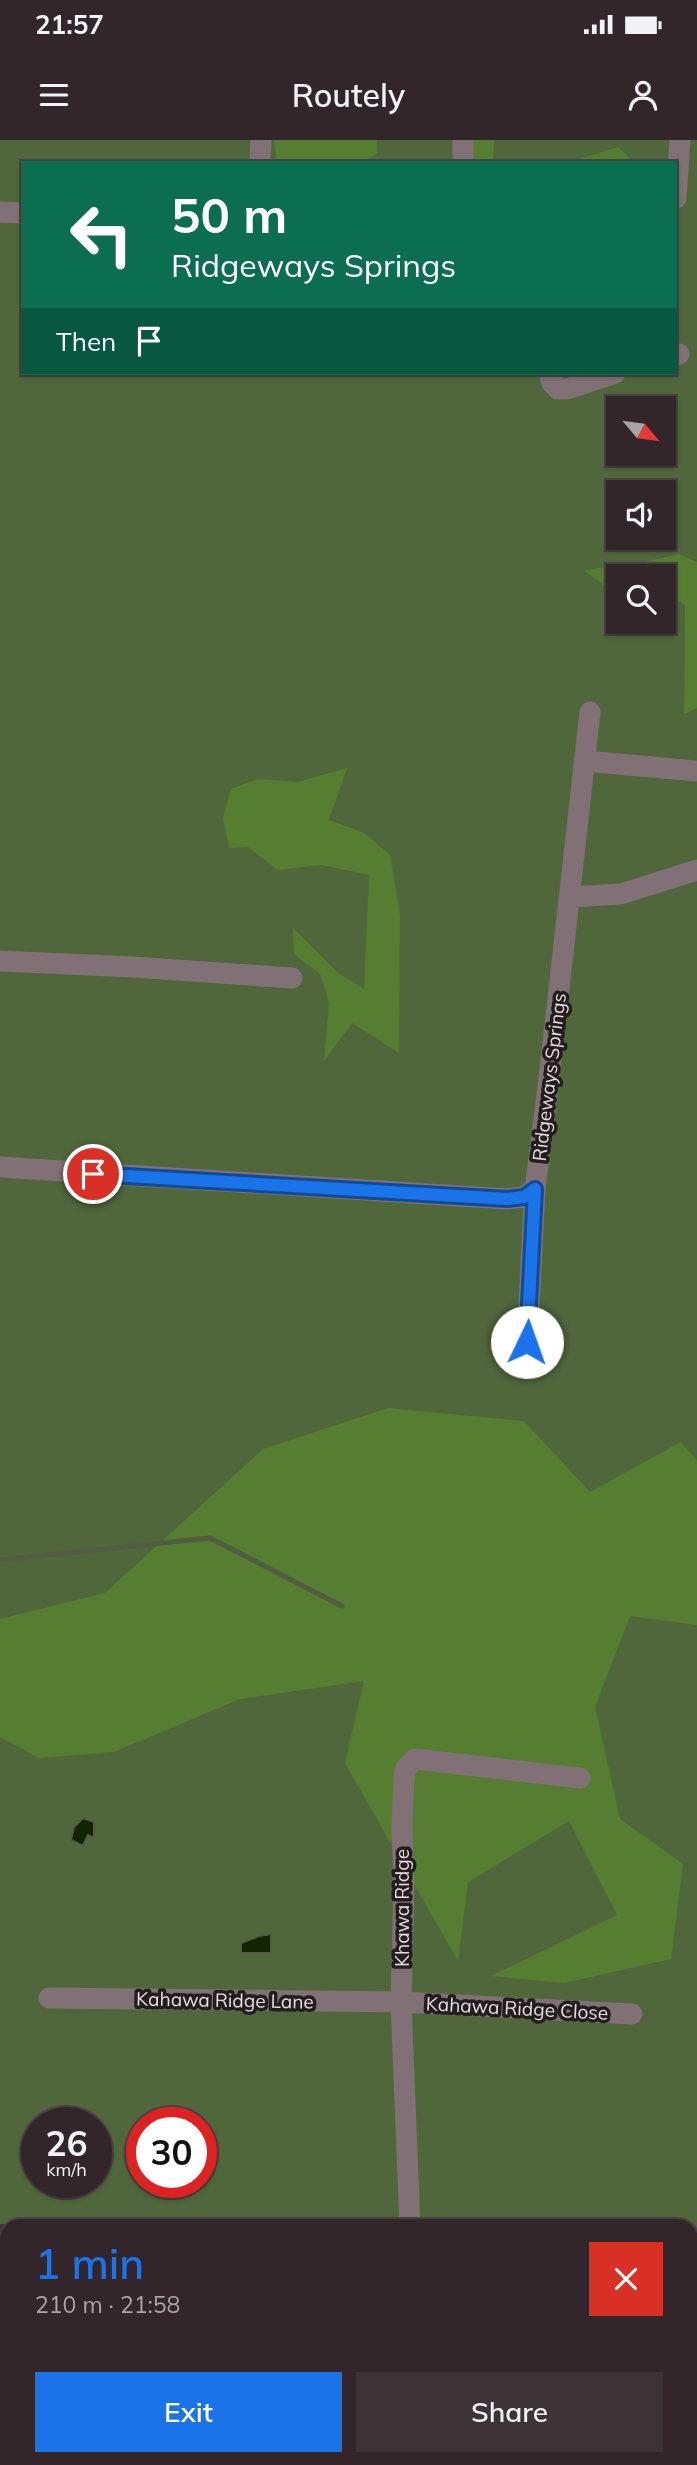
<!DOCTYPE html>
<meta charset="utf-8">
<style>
:root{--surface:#32262a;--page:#3d3236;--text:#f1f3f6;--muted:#a8a5a8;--line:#4d4347;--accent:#1a73e8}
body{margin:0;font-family:Mulish,sans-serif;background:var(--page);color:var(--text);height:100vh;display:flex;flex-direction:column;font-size:26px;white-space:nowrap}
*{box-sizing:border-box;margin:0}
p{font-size:23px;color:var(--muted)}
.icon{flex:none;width:38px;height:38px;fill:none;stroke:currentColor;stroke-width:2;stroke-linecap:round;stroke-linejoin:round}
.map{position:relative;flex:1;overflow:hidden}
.details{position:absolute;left:0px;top:2079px;width:698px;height:247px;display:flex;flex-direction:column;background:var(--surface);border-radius:21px 21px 0 0;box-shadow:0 2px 5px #0004,0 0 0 2px var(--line)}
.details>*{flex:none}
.guide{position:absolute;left:21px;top:21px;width:656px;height:214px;border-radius:0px;box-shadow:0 2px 5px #0004,0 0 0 2px var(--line);background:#0b6e4f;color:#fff;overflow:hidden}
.needle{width:46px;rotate:119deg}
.buttons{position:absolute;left:606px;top:256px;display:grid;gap:14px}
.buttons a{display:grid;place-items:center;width:70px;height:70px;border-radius:0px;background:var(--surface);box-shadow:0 2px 5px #0004,0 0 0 2px var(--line);font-size:35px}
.speed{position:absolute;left:21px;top:1967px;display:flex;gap:14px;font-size:35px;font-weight:700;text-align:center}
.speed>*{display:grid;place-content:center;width:91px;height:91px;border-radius:50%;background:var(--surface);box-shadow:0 2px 5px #0004,0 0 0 2px var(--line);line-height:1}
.speed small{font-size:18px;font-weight:400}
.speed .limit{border:10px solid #d22;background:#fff;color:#111}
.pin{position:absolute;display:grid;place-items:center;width:60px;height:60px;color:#fff;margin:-30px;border:4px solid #fff;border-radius:50%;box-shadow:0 2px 7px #0007}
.me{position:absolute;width:77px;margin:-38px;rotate:3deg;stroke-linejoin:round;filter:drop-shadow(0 0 5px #0008)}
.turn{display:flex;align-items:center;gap:24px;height:147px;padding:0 35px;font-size:32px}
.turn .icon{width:91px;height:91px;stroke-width:2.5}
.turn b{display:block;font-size:49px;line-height:60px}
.then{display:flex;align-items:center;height:66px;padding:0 35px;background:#0003;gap:14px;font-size:26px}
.round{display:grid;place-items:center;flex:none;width:74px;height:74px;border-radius:0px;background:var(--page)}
.headline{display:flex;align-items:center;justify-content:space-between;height:119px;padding:0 35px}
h1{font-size:42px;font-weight:600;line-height:52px;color:var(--accent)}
.button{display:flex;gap:14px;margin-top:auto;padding:14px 35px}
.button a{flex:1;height:80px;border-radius:0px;background:var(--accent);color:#fff;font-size:28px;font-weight:600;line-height:80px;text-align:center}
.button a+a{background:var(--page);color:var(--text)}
.status{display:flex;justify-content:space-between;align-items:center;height:49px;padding:0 35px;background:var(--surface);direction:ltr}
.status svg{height:19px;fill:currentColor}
header{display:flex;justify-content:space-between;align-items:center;height:91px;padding:0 35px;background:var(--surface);font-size:32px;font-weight:600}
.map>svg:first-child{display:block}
.green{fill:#50673c;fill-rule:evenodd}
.forest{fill:#567e31}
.water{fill:#122500;stroke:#525c43;stroke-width:2}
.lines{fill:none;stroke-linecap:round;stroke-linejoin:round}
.stream{stroke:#525c43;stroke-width:5}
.minor{stroke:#817076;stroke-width:21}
.route-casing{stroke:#114b97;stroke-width:18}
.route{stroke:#1a73e8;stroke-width:12}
.labels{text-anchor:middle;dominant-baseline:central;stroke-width:7;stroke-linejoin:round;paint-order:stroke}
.street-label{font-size:19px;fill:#e7dde0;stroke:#231d1f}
</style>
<div class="status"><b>21:57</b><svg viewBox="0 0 49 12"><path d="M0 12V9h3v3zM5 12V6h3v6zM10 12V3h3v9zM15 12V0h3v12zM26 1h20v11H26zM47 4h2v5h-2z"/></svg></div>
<header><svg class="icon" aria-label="menu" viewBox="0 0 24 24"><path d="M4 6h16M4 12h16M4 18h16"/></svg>Routely<svg class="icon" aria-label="person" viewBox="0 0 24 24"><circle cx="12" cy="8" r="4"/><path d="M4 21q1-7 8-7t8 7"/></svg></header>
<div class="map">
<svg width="697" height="2325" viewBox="0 0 697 2325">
<rect width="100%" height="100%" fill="#423338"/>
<!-- green -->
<path class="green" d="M 0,0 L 697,0 L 697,2121 L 691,2121 L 691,2086 L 38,2086 L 0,2084 ZM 23,23 L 676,23 L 676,233 L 23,233 ZM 618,268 L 663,268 L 663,313 L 618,313 ZM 618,352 L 663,352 L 663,397 L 618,397 ZM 618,436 L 663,436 L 663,481 L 618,481 ZM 37,1983 L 96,1983 L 96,2042 L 37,2042 ZM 142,1983 L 201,1983 L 201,2042 L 142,2042 Z
M 0,2127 L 7,2127 L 7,2319 L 691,2319 L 691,2165 L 697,2165 L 697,2325 L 0,2324 Z"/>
<!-- forest -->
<path class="forest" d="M 274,0 L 377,0 L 377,13 L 363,23 L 277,23 Z
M 471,0 L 494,0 L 493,23 L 467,23 Z
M 618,7 L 635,23 L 566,23 Z
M 679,414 L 697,422 L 697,568 L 684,574 L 685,465 L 663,451 L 663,436 L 618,436 L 617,456 L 584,430 L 636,424 Z
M 347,628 L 329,680 L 364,693 L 390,715 L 400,775 L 399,913 L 352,883 L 324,921 L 329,862 L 320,834 L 294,814 L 293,788 L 337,832 L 364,849 L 369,735 L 322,725 L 278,730 L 248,707 L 229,708 L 223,678 L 231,649 L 258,639 L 298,642 Z
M 388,1268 L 524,1281 L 590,1352 L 681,1302 L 697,1321 L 697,1485 L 630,1476 L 595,1567 L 620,1679 L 683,1724 L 671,1819 L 564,1843 L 491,1836 L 617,1775 L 569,1681 L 468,1742 L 458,1821 L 345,1623 L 364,1541 L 240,1559 L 114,1612 L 39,1618 L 0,1597 L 0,1479 L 105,1453 L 263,1309 Z"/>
<!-- water -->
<path class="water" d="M 83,1678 L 94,1682 L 94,1698 L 88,1695 L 83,1706 L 71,1700 L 74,1687 Z
M 271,1794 L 271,1813 L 241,1813 L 241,1803 L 259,1796 Z"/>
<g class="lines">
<!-- stream -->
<path class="stream" d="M 0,1420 L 210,1398 L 342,1466"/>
<!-- minor -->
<path class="minor" d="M 463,0 L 463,23
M 260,23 L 261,0
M 676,58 L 680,0
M 0,72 L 23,73
M 676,215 L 679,214
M 549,233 L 552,243 L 558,249 L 567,249 L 615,233
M 584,621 L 697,631
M 570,757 L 621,754 L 697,730
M 0,821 L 133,827 L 292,838
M 0,1027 L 507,1059 L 524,1057 L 535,1049
M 527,1202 L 535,1049 L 548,947 L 590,572
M 49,1858 L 401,1862 L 632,1874
M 410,2086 L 401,1862 L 404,1746 L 402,1687 L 404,1637 L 406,1628 L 415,1619 L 580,1638
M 0,2112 L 7,2112
M 691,2149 L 697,2149
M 6,2216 L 7,2211"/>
</g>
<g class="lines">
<defs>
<path id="route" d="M 93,1034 L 507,1059 L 524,1057 L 535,1049 L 527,1202"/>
</defs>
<!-- route casing -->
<use href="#route" class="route-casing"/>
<!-- route -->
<use href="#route" class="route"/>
</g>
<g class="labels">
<!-- street labels -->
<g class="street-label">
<text transform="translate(549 937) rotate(-83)">Ridgeways Springs</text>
<text transform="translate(402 1768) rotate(-90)">Khawa Ridge</text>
<text transform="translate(225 1860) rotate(1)">Kahawa Ridge Lane</text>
<text transform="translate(517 1868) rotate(3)">Kahawa Ridge Close</text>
</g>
</g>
</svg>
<div class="buttons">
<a><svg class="needle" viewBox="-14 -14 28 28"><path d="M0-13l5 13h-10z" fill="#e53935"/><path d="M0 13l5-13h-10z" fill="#a8a5a8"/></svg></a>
<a><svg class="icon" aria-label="sound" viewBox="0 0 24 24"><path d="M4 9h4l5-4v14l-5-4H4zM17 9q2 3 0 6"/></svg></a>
<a><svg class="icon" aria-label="search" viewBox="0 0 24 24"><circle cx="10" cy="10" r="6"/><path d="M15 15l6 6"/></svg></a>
</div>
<div class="speed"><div>26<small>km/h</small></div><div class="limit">30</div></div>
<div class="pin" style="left:93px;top:1034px;background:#d93025"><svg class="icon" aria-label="arrive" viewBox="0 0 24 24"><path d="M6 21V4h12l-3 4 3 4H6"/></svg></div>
<svg class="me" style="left:527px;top:1202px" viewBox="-20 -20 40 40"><circle r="19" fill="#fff"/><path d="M0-13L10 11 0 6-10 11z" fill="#1a73e8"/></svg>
<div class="guide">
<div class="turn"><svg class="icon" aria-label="left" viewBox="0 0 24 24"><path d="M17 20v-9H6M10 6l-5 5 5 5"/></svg><div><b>50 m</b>Ridgeways Springs</div></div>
<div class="then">Then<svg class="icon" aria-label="arrive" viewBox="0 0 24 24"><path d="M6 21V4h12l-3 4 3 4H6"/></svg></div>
</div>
<section class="details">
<div class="headline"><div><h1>1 min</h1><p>210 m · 21:58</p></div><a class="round" style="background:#d93025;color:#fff"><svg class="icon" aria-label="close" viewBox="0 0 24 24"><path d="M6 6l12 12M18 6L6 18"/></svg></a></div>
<div class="button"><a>Exit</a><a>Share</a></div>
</section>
</div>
